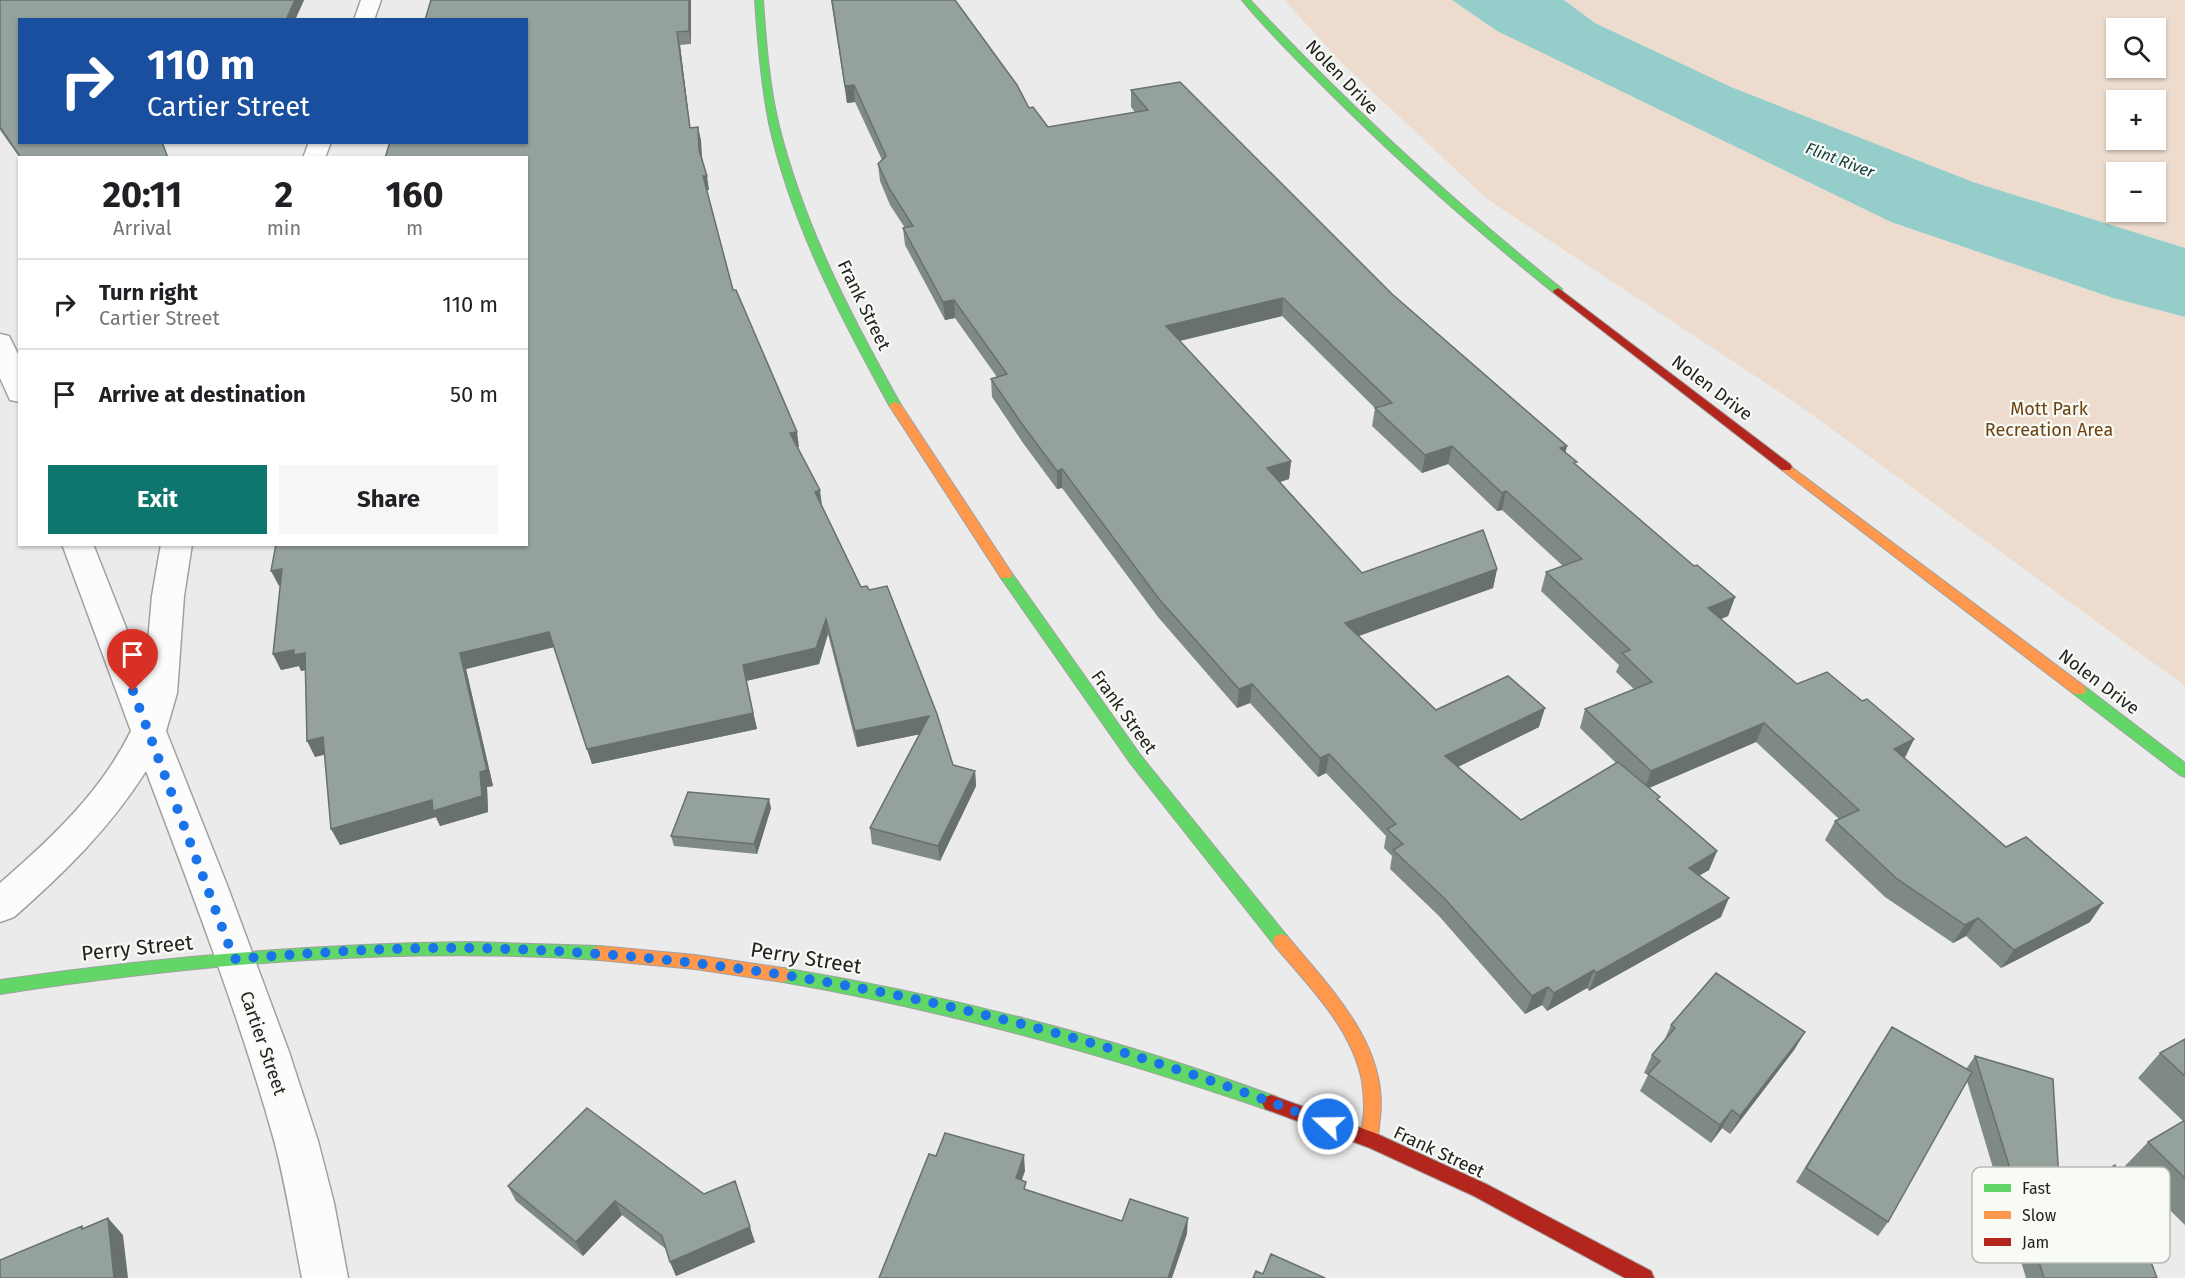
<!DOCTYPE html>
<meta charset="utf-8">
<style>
:root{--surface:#fff;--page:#f6f6f6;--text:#202124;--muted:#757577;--line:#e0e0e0;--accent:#0f766e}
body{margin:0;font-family:"Fira Sans",sans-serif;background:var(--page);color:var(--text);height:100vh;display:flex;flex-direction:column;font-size:22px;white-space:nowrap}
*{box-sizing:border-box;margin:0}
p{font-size:20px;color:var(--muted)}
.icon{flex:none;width:33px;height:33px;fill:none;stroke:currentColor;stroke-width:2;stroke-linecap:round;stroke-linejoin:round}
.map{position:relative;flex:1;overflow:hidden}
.drawer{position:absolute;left:18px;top:156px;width:510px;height:390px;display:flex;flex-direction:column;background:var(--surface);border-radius:0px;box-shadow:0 2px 4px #0004}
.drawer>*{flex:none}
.banner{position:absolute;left:18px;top:18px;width:510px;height:126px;border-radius:0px;box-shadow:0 2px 4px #0004;background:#1a4fa0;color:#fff;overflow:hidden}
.buttons{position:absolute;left:2106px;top:18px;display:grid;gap:12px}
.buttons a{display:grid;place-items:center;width:60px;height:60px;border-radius:0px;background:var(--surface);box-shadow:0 2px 4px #0004;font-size:30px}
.pin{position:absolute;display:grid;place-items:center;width:51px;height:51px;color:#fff;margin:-62px -26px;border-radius:50% 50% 50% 0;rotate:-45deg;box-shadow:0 0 6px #0007}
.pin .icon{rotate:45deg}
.me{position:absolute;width:66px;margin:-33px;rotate:291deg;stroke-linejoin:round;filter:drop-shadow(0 0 4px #0008)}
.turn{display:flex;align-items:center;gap:21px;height:126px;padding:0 30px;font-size:27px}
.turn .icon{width:78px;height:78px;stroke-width:2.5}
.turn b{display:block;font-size:42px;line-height:51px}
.eta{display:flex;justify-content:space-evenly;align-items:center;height:102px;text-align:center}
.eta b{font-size:36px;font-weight:700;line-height:42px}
.button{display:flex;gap:12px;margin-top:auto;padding:12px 30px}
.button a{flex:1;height:69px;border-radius:0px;background:var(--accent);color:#fff;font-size:24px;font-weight:700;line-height:69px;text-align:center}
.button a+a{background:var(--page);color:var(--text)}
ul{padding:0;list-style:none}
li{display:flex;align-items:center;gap:18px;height:90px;padding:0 30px;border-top:2px solid var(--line)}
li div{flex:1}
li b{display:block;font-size:22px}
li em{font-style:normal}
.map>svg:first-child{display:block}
.green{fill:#eddccd;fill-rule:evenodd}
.water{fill:#95cdcb}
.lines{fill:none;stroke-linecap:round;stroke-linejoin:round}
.street-casing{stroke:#a0a1a0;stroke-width:3}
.fast-casing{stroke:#a0a1a0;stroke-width:2}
.slow-casing{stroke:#a0a1a0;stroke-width:2}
.jam-casing{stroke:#a0a1a0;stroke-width:2}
.street{fill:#fcfcfc;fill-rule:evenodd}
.fast{fill:#63d668;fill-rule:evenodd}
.slow{fill:#ff974d;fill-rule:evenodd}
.jam{fill:#b3261e;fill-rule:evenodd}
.wall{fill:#808a85;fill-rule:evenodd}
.shaded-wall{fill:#68716c}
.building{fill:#95a19b;stroke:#68716c;stroke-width:1.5}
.route{stroke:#1a73e8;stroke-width:10;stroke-dasharray:0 18}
.labels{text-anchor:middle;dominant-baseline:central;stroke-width:4.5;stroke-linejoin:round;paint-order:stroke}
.far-water-label{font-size:16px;font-style:italic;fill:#143b3a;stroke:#f8faf6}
.street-label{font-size:18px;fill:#222321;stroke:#f8faf6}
.park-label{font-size:18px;fill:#6e4111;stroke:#f8faf6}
.near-street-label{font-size:21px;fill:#222321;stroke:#f8faf6}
.key{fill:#f8faf6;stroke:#b8bab6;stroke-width:1.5}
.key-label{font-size:16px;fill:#222321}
</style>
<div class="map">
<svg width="2185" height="1278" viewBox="0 0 2185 1278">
<rect width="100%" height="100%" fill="#eaebea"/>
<!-- green -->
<path class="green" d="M 1284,0 L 1452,0 L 1497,31 L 1891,222 L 2113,298 L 2185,317 L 2185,686 L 1793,401 L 1487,199 L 1341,62 Z
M 1564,0 L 2185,0 L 2185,248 L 1973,182 L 1731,87 L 1595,23 ZM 2116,28 L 2156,28 L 2156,68 L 2116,68 ZM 2116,100 L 2156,100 L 2156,140 L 2116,140 ZM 2116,172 L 2156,172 L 2156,212 L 2116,212 Z"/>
<!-- water -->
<path class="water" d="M 1452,0 L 1564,0 L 1595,23 L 1731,87 L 1973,182 L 2185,248 L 2185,317 L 2113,298 L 1891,222 L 1497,31 Z"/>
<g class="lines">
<defs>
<path id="street" d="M 361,0 L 381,0 L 374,20 L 354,20 Z
M 309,142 L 331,142 L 325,158 L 303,158 Z
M 0,334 L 9,336 L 20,358 L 20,402 L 10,400 L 0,378 Z
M 62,544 L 93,544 L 145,676 L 152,596 L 161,544 L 192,544 L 184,596 L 177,693 L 166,731 L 227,885 L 289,1052 L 318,1141 L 334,1203 L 348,1278 L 302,1278 C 293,1232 286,1185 274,1140 C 239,1015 192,893 146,771 C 110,828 64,873 14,917 L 0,922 L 0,883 C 51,839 101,792 131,731 Z"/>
<path id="fast" d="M 755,0 L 763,0 C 766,43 769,85 779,126 C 804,226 851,316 901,405 L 899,407 L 891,407 L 889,405 C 840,316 791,223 769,123 C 761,82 758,42 755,0 Z
M 1242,0 L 1250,0 C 1347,104 1451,200 1562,289 L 1562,293 L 1554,293 C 1476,230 1401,164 1330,93 C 1300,63 1269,33 1242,0 Z
M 1006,571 L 1011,572 L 1141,756 L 1287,936 L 1289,941 L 1287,946 L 1281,948 L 1275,946 L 1131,764 L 1001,578 L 1000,575 L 1001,572 Z
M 2079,685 L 2084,686 L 2185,763 L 2185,777 L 2180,775 L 2074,694 L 2072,690 L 2074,686 Z
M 470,942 L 599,946 L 605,948 L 607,953 L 605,958 L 599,960 C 400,946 197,964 0,994 L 0,980 C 156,957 312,944 470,942 Z
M 783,968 C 951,996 1118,1038 1277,1097 L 1280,1103 L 1277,1109 L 1271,1111 C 1111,1056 950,1011 783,982 L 777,980 L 775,975 L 777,970 Z"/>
<path id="slow" d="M 895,402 L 901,405 L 1011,572 L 1012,575 L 1011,578 L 1001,578 L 889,405 Z
M 1786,463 L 2084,686 L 2086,690 L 2084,694 L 2074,694 L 1782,470 L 1780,467 L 1782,464 Z
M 1281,934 L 1287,936 C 1329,987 1389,1045 1380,1118 C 1379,1127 1379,1136 1375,1145 L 1369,1147 L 1363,1145 C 1358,1134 1364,1121 1364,1109 C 1364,1100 1363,1089 1362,1081 C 1352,1028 1308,985 1275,946 L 1273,941 L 1275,936 Z
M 599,946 L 695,955 L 783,968 L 789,970 L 791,975 L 789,980 L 783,982 L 695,969 L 599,960 L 593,958 L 591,953 L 593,948 Z"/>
<path id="jam" d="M 1558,288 L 1790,464 L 1792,467 L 1790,470 L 1782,470 L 1554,293 L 1553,291 Z
M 1271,1095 L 1375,1133 L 1486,1184 L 1651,1271 L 1654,1278 L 1625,1278 L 1474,1196 L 1370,1148 L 1265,1109 L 1262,1103 L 1265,1097 Z"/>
</defs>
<!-- street casing -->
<use href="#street" class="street-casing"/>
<!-- fast casing -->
<use href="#fast" class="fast-casing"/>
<!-- slow casing -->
<use href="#slow" class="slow-casing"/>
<!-- jam casing -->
<use href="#jam" class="jam-casing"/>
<!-- street -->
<use href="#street" class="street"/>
<!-- fast -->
<use href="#fast" class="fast"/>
<!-- slow -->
<use href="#slow" class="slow"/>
<!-- jam -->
<use href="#jam" class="jam"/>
</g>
<!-- wall -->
<path class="wall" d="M 0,0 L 304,0 L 295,20 L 20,20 L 169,158 L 20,158 L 0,130 Z
M 431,0 L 691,0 L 691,44 L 680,45 L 690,128 L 698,127 L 701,141 L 702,157 L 709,190 L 706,190 L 733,290 L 799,447 L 797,447 L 822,506 L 861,587 L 953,765 L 975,771 L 976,786 L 940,861 L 872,844 L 870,828 L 920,734 L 857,747 L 828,634 L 819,664 L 746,681 L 757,729 L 592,764 L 554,647 L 466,669 L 493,786 L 487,787 L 488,812 L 440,826 L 436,817 L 340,845 L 325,754 L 315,757 L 305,670 L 301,671 L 299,666 L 281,670 L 273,654 L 280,586 L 279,586 L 526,544 Z
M 831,0 L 955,0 L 1029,108 L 1048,127 L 1135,112 L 1131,107 L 1131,90 L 1392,294 L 1567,446 L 1565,453 L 1576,465 L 1694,566 L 1735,597 L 1728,616 L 1721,619 L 1797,684 L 1862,701 L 1914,739 L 1905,758 L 2090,922 L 2001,968 L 1966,936 L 1953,943 L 1885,897 L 1825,840 L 1835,821 L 1839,819 L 1756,742 L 1649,788 L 1658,800 L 1717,851 L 1709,870 L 1700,875 L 1721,917 L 1589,991 L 1587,988 L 1547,1011 L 1542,1005 L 1525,1014 L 1439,916 L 1390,869 L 1392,856 L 1384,848 L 1386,836 L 1326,773 L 1318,777 L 1250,703 L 1237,708 L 1158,617 L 1062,488 L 1057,489 L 1023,443 L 992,397 L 991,379 L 997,377 L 955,318 L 945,320 L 905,245 L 903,228 L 905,228 L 890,205 L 880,181 L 878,164 L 882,160 L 855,102 L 847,103 ZM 1282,316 L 1375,408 L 1372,426 L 1422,473 L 1448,464 L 1497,511 L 1502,510 L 1563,566 L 1546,572 L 1541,591 L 1619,665 L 1616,672 L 1634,689 L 1585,709 L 1580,728 L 1616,763 L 1521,820 L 1458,767 L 1539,727 L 1436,710 L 1358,636 L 1493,588 L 1497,569 L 1362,573 L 1280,482 L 1289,479 L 1291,461 L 1180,341 Z
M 771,808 L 757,854 L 674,846 L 671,836 Z
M 1671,1025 L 1805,1032 L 1794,1050 L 1730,1134 L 1722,1128 L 1711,1143 L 1640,1091 L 1648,1075 L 1644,1073 L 1652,1055 L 1664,1041 Z
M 2185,1039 L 2185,1225 L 2125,1166 L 2148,1142 L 2183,1121 L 2138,1078 L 2160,1053 Z
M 1882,1042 L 1966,1069 L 1975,1056 L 2060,1197 L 2157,1278 L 2026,1278 L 1967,1081 L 1888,1222 L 1878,1236 L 1796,1182 Z
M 587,1108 L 755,1242 L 676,1276 L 666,1249 L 622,1215 L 583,1256 L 516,1201 L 508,1186 Z"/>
<!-- shaded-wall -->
<path class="shaded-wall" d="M 295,0 L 304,0 L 295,20 L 286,20 Z
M 689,0 L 691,0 L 691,44 L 689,31 Z
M 677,32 L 680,45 L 692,142 L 690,128 Z
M 854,85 L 855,102 L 847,103 L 845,86 Z
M 698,127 L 701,141 L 702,163 L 699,150 Z
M 703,176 L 707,176 L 709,190 L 705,190 Z
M 1283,298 L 1282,316 L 1166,344 L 1166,326 Z
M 954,300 L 955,318 L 945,320 L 943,302 Z
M 797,432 L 799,447 L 793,448 L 790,433 Z
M 1452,446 L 1448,464 L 1422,473 L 1425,455 Z
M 1567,446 L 1562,464 L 1560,448 Z
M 1291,461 L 1289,479 L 1266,486 L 1267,468 Z
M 1062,469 L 1062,488 L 1057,489 L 1057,471 Z
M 820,490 L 822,506 L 815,492 Z
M 1506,491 L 1502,510 L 1497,511 L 1502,493 Z
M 282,569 L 289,585 L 279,586 L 271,571 Z
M 1497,569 L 1493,588 L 1342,642 L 1345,623 Z
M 1735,597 L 1728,616 L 1701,627 L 1708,608 Z
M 826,619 L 828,634 L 819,664 L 746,681 L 757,729 L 592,764 L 587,749 L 743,665 Z
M 549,632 L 554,647 L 466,669 L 493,786 L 487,787 L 488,812 L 440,826 L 436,817 L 340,845 L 331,829 L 460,653 Z
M 294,650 L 305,653 L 312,669 L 301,671 L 299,666 L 281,670 L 273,654 Z
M 1252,684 L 1250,703 L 1237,708 L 1239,689 Z
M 1545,708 L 1539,727 L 1441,775 L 1445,756 Z
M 929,716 L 931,732 L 857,747 L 855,731 Z
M 1764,723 L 1756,742 L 1644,790 L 1651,771 Z
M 323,737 L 331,753 L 315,757 L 307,741 Z
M 1914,739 L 1904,758 L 1894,749 Z
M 1329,754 L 1326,773 L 1318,777 L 1320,758 Z
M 975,771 L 976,786 L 940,861 L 938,846 Z
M 769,799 L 771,808 L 757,854 L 754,844 Z
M 1717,851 L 1709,870 L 1681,886 L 1689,868 Z
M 1729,898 L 1721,917 L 1589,991 L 1596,973 Z
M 2103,903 L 2090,922 L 2001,968 L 2014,950 Z
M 1978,918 L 1966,936 L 1953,943 L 1965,925 Z
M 1594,970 L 1587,988 L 1547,1011 L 1554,993 Z
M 1548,987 L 1542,1005 L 1525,1014 L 1532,996 Z
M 1805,1032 L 1794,1050 L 1730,1134 L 1740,1116 Z
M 1732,1110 L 1722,1128 L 1711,1143 L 1720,1125 Z
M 1024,1155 L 1025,1171 L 1017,1194 L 1016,1178 Z
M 615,1201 L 622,1215 L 583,1256 L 576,1242 Z
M 108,1218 L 123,1235 L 128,1278 L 114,1278 Z
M 1188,1218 L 1187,1234 L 1172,1278 L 1168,1278 Z
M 750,1227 L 755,1242 L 676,1276 L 670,1262 Z"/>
<!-- building -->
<path class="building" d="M 0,0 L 295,0 L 286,20 L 20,20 L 20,142 L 162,142 L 168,158 L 21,158 L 0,127 Z
M 431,0 L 689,0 L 689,31 L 677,32 L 690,128 L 698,127 L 699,150 L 707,176 L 703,176 L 733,290 L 736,290 L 797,432 L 790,433 L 820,490 L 815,492 L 861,587 L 867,586 L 869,590 L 887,586 L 937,714 L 953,765 L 975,771 L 938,846 L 870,828 L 929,716 L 855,731 L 826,619 L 816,648 L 743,665 L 753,713 L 587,749 L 549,632 L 460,653 L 487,770 L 480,772 L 482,796 L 433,811 L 432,800 L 331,829 L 323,737 L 307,741 L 305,653 L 294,655 L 294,650 L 273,654 L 282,569 L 271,571 L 276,544 L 526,544 L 526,158 L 385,158 L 390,142 L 526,142 L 526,20 L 425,20 Z
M 832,0 L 955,0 L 1017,85 L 1029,108 L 1033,107 L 1048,127 L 1148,110 L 1131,90 L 1180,82 L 1392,294 L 1567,446 L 1560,448 L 1577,462 L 1574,463 L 1694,566 L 1697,565 L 1735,597 L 1708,608 L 1797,684 L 1827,672 L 1862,701 L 1867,699 L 1914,739 L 1894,749 L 2006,847 L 2026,837 L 2103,903 L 2014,950 L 1978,918 L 1965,925 L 1896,878 L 1835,821 L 1859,810 L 1764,723 L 1651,771 L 1585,709 L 1652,682 L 1622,653 L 1630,650 L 1546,572 L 1582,559 L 1506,491 L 1502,493 L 1452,446 L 1425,455 L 1375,408 L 1392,403 L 1283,298 L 1166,326 L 1291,461 L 1267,468 L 1362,573 L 1483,530 L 1497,569 L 1345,623 L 1436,710 L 1508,676 L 1545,708 L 1445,756 L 1521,820 L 1618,762 L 1660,797 L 1657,799 L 1717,851 L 1689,868 L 1729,898 L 1596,973 L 1594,970 L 1554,993 L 1548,987 L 1532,996 L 1444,898 L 1393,850 L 1403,844 L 1387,829 L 1396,824 L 1329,754 L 1320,758 L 1252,684 L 1239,689 L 1159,599 L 1062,469 L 1057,471 L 1022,424 L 991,379 L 1007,374 L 954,300 L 943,302 L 903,228 L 913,226 L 889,188 L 878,164 L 886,156 L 854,85 L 845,86 Z
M 688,792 L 769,799 L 754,844 L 671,836 Z
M 1716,973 L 1805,1032 L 1740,1116 L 1732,1110 L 1720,1125 L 1648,1074 L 1660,1061 L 1652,1055 L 1675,1028 L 1671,1025 Z
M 1892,1027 L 1972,1072 L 1888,1222 L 1806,1168 Z
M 2185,1039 L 2185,1076 L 2160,1053 Z
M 1975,1056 L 2053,1079 L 2060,1197 L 2115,1165 L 2157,1278 L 2044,1278 Z
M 587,1108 L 704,1194 L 735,1181 L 750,1227 L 670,1262 L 662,1236 L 615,1201 L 576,1242 L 508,1186 Z
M 2185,1120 L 2185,1178 L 2148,1142 Z
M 945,1133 L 1024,1155 L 1016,1178 L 1026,1182 L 1024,1189 L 1122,1221 L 1130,1199 L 1188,1218 L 1168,1278 L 879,1278 L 929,1154 L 936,1156 Z
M 108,1218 L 114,1278 L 0,1278 L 0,1260 L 82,1226 L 82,1229 Z
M 1271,1254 L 1325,1278 L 1253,1278 L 1256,1271 L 1263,1274 Z"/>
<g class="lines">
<!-- route -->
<path class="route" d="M 133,691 L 234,959 C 312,953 391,947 470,948 C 763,953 1056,1016 1328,1124"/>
</g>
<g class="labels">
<!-- far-water labels -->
<g class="far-water-label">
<text transform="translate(1840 160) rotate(21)">Flint River</text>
</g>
<!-- street labels -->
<g class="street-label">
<text transform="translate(1342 77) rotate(46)">Nolen Drive</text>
<text transform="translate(864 305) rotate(64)">Frank Street</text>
<text transform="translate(1712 388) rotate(37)">Nolen Drive</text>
<text transform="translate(2099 682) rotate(37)">Nolen Drive</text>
<text transform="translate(1124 712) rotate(54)">Frank Street</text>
<text transform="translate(263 1043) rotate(71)">Cartier Street</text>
<text transform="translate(1439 1152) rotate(25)">Frank Street</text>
</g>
<!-- park labels -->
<g class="park-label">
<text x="2049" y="409">Mott Park<tspan x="2049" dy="21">Recreation Area</tspan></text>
</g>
<!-- near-street labels -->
<g class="near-street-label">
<text transform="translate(137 948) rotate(-6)">Perry Street</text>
<text transform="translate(806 958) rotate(9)">Perry Street</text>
</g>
</g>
<!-- legend -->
<rect x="1972" y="1167" width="198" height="96" rx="9" class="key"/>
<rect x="1984" y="1184" width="27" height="8" fill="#63d668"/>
<rect x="1984" y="1211" width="27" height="8" fill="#ff974d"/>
<rect x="1984" y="1238" width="27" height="8" fill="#b3261e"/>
<g class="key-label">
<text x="2022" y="1194">Fast</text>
<text x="2022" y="1221">Slow</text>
<text x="2022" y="1248">Jam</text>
</g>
</svg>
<div class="buttons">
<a><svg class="icon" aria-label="search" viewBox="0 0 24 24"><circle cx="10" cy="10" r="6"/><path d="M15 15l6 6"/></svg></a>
<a>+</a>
<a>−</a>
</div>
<div class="pin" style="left:133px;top:691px;background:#d93025"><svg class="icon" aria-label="arrive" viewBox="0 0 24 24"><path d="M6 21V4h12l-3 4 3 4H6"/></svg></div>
<svg class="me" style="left:1328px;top:1124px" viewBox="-20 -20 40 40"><circle r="17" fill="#1a73e8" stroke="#fff" stroke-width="3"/><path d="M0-11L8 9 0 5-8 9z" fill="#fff"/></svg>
<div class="banner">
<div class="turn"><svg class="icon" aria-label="right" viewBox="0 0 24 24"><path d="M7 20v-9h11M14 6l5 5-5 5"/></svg><div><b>110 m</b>Cartier Street</div></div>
</div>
<section class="drawer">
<div class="eta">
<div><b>20:11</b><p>Arrival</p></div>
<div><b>2</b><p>min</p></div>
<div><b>160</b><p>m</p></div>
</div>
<ul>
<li><svg class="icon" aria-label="right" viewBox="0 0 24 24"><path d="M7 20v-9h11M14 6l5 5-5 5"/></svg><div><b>Turn right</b><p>Cartier Street</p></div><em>110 m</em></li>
<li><svg class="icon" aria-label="arrive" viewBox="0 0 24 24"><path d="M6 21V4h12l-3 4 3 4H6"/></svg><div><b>Arrive at destination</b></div><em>50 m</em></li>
</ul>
<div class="button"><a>Exit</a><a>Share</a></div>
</section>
</div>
